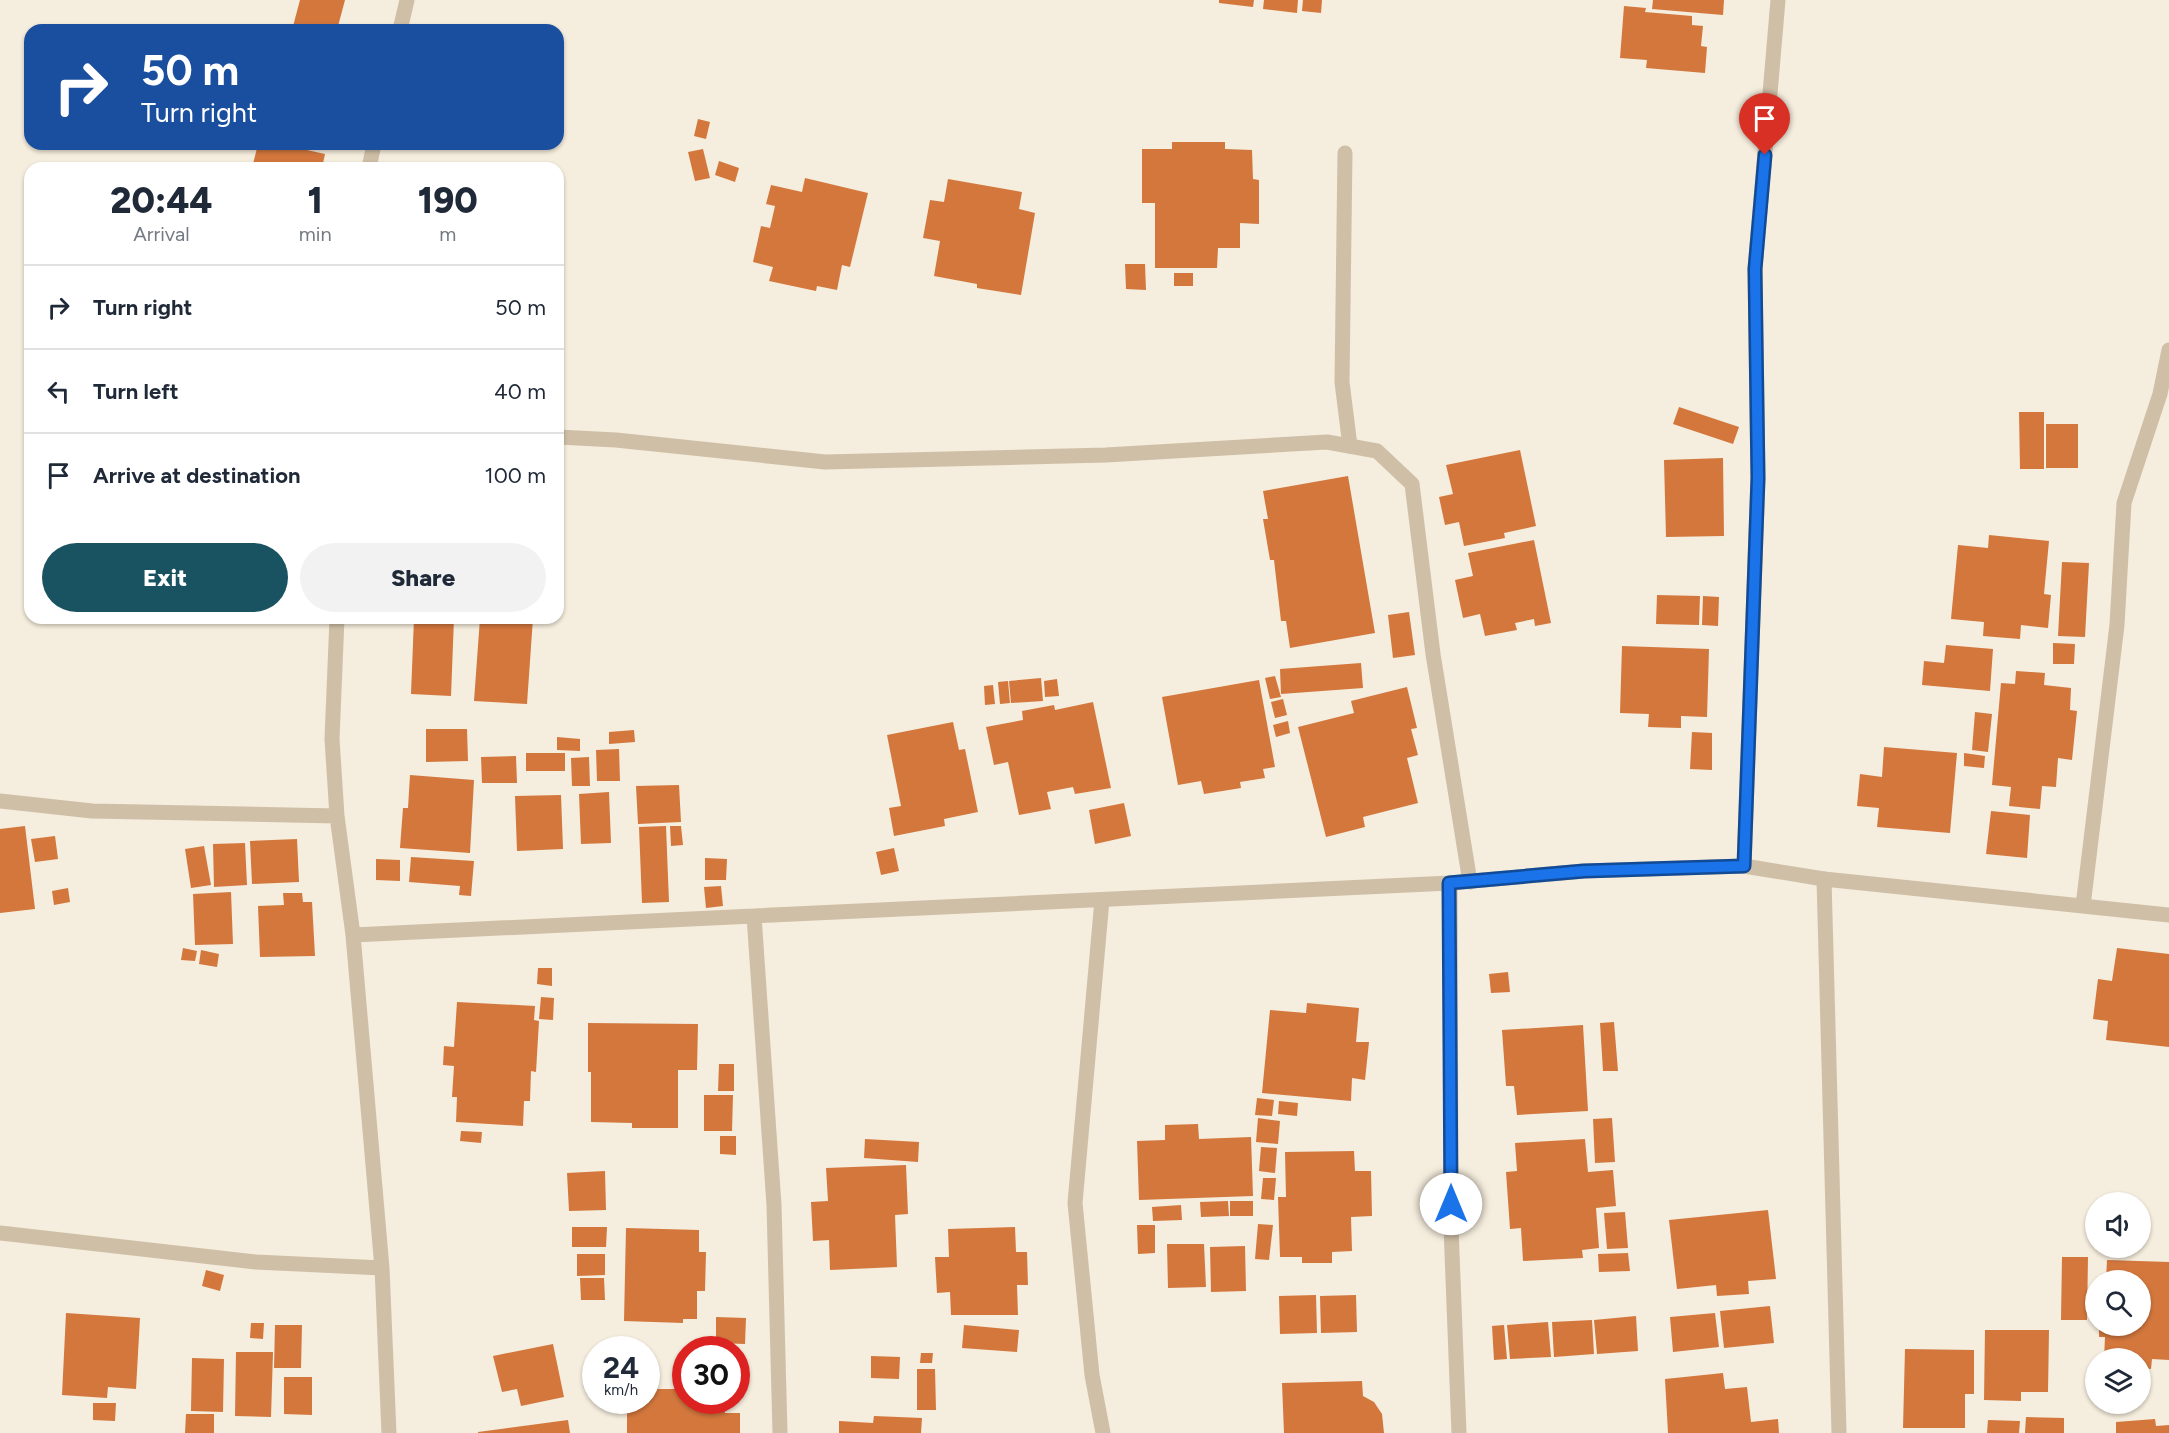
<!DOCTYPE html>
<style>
:root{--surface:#fff;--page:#f2f2f3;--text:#1f2937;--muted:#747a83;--line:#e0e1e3;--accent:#195261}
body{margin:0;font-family:Figtree,sans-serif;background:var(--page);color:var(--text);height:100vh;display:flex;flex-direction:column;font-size:22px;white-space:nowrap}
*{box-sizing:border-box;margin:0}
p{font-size:20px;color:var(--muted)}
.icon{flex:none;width:33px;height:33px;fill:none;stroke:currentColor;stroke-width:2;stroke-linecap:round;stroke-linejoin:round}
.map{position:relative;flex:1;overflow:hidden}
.sheet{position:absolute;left:24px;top:162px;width:540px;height:462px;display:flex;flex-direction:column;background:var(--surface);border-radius:18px;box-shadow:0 2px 4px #0004}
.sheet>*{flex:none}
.banner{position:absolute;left:24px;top:24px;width:540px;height:126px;border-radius:18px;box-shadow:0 2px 4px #0004;background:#1a4fa0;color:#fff;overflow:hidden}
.tools{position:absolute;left:2085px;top:1192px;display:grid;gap:12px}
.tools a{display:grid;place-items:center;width:66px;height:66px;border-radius:50%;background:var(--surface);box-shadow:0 2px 4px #0004;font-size:30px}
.speed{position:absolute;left:582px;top:1336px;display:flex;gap:12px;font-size:30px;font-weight:700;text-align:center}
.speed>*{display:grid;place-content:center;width:78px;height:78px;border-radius:50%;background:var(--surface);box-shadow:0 2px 4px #0004;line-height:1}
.speed small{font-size:15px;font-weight:400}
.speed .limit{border:9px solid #d22;background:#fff;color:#111}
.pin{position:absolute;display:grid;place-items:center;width:51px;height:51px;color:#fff;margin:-62px -26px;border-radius:50% 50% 50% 0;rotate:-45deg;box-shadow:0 0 6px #0007}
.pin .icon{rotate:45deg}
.me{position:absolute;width:66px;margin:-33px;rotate:0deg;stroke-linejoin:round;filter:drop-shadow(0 0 4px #0008)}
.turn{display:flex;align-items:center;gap:21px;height:126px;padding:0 18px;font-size:27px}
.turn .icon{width:78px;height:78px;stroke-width:2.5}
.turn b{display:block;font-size:42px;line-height:51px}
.eta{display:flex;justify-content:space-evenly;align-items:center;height:102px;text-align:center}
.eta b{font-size:36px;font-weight:800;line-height:42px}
.primary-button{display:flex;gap:12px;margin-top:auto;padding:12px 18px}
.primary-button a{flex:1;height:69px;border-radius:36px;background:var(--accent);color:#fff;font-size:24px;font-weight:800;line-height:69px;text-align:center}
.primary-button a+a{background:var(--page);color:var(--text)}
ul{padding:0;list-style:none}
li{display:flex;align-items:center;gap:18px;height:84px;padding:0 18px;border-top:2px solid var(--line)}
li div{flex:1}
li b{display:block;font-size:22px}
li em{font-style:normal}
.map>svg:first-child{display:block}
.building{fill:#d3773d}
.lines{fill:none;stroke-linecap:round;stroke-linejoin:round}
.service{stroke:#cfbfa7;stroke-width:15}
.minor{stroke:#cfbfa7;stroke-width:15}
.route-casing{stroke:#114b97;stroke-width:15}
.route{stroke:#1a73e8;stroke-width:10}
</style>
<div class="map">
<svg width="2169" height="1433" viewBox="0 0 2169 1433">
<rect width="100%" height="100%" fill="#f5eddd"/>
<!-- building -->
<path class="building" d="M 300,0 L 345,0 L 337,30 L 292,30 Z
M 1219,0 L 1254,0 L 1253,7 L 1219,3 Z
M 1264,0 L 1298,0 L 1297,13 L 1263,9 Z
M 1303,0 L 1322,0 L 1321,13 L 1302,11 Z
M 1653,0 L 1724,0 L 1723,15 L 1652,9 Z
M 1624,6 L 1646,8 L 1645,12 L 1692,16 L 1692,25 L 1703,26 L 1701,46 L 1707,47 L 1705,73 L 1646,68 L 1647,60 L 1620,58 Z
M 698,119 L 710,122 L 706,139 L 694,136 Z
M 1172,142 L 1225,142 L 1225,149 L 1252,150 L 1253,179 L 1259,180 L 1259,224 L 1240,223 L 1240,248 L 1218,248 L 1217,268 L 1155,268 L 1155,203 L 1142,203 L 1142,149 L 1172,149 Z
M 258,144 L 280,144 L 325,154 L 322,168 L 252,168 Z
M 703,149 L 710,178 L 695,181 L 688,152 Z
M 719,161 L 739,168 L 735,182 L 715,175 Z
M 805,178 L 868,193 L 850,267 L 842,265 L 837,290 L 817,286 L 816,291 L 769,281 L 773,267 L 753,262 L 761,226 L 770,228 L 775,206 L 766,204 L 771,185 L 802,192 Z
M 948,179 L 1022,192 L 1019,209 L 1035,213 L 1021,295 L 977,288 L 977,284 L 934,276 L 940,241 L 923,238 L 930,200 L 944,202 Z
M 1125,264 L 1145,264 L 1146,290 L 1126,289 Z
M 1174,273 L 1193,273 L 1193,286 L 1174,286 Z
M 1679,407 L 1739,427 L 1733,444 L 1673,424 Z
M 2019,412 L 2044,412 L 2044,469 L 2020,469 Z
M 2046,424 L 2078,424 L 2078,468 L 2046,468 Z
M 1520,450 L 1536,526 L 1504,533 L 1505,538 L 1464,546 L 1459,522 L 1445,525 L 1439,497 L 1453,494 L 1446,465 Z
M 1723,458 L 1724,536 L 1666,537 L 1664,460 Z
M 1348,476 L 1375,633 L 1290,648 L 1286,621 L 1281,621 L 1274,560 L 1270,560 L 1263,519 L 1268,519 L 1263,491 Z
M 1989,535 L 2049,541 L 2044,594 L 2051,595 L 2048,628 L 2021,625 L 2020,639 L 1983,636 L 1984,622 L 1951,619 L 1958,545 L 1988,548 Z
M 1534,540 L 1551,623 L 1535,626 L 1534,619 L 1515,623 L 1517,630 L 1485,636 L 1480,614 L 1463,618 L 1455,580 L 1473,576 L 1468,553 Z
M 2062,562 L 2089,563 L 2085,637 L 2058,636 Z
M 1657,595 L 1700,596 L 1699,625 L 1656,624 Z
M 1703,596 L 1719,597 L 1718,626 L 1702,625 Z
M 1409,612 L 1415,655 L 1393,658 L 1388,615 Z
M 414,618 L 454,618 L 451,696 L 411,694 Z
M 480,618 L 533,618 L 527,704 L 474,701 Z
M 2053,643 L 2075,644 L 2074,664 L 2053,664 Z
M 1946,645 L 1993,649 L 1990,691 L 1922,685 L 1924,661 L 1944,663 Z
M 1622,646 L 1709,649 L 1707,717 L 1681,716 L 1681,728 L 1648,727 L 1649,714 L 1620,713 Z
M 1361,663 L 1363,688 L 1281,694 L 1280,669 Z
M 2016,671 L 2045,673 L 2044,685 L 2071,688 L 2070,710 L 2077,711 L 2072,760 L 2058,758 L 2056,787 L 2042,786 L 2040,809 L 2009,806 L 2011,787 L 1992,785 L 2001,683 L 2015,684 Z
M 1275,676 L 1281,697 L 1270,699 L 1265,678 Z
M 1041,678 L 1043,701 L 1011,703 L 1009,681 Z
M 1057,679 L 1059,696 L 1045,697 L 1044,681 Z
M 1259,680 L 1275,767 L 1263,769 L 1265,778 L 1240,782 L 1241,788 L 1204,794 L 1201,781 L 1178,785 L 1162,697 Z
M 1008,681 L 1010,703 L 1000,704 L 998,682 Z
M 993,685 L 995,704 L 985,705 L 984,686 Z
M 1407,687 L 1417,728 L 1411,729 L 1418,755 L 1407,758 L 1418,803 L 1363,817 L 1365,827 L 1326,837 L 1298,727 L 1354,713 L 1351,701 Z
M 1283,699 L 1287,715 L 1275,718 L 1271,702 Z
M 1093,702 L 1111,788 L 1075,794 L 1073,787 L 1047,792 L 1051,809 L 1019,815 L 1008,762 L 994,765 L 986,727 L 1023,720 L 1022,711 L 1054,705 L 1055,710 Z
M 1975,712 L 1992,714 L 1988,752 L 1972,750 Z
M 1288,721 L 1290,733 L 1276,737 L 1273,725 Z
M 953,722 L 959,750 L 965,749 L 978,812 L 944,819 L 945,826 L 894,836 L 889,808 L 901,806 L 887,735 Z
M 426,729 L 467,729 L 468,761 L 426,762 Z
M 634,730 L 635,742 L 609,744 L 609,732 Z
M 1692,732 L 1712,733 L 1712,770 L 1690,769 Z
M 557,737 L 580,739 L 580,751 L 557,750 Z
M 1884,747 L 1957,753 L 1950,833 L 1877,827 L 1879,808 L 1857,806 L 1860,774 L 1882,777 Z
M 619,749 L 620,781 L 597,781 L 596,750 Z
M 526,753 L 565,753 L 565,771 L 526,771 Z
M 1964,753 L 1985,756 L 1984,768 L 1964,766 Z
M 516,756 L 517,783 L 482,783 L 481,757 Z
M 589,757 L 590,786 L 572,786 L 571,758 Z
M 410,775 L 474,780 L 470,853 L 400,848 L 403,808 L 408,808 Z
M 679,785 L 681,822 L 638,824 L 636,786 Z
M 609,792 L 611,843 L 581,844 L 579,794 Z
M 561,795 L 563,849 L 517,851 L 515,796 Z
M 1124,803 L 1131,836 L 1095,844 L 1089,810 Z
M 1991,811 L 2030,815 L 2027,858 L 1986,854 Z
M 25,826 L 35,909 L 0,913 L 0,829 Z
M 666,826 L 669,902 L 642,903 L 639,827 Z
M 670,826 L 681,826 L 683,845 L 671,846 Z
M 55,836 L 58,859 L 35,862 L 31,839 Z
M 297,839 L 299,882 L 252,884 L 250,841 Z
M 245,843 L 247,885 L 214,887 L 213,844 Z
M 204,846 L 211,885 L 191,888 L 185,849 Z
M 894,848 L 899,871 L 881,875 L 876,852 Z
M 411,857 L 474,861 L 471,896 L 459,895 L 460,886 L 409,882 Z
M 705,858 L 727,859 L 726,880 L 705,880 Z
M 376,859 L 400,860 L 400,881 L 376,880 Z
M 721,886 L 723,906 L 706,908 L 704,887 Z
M 68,888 L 70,902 L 54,905 L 52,891 Z
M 231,892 L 233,944 L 195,945 L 193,894 Z
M 283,893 L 302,893 L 303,902 L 312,902 L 315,956 L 260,957 L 258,906 L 284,905 Z
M 183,948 L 197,951 L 195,961 L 181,960 Z
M 2117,948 L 2169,954 L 2169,1047 L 2106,1040 L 2108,1021 L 2093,1019 L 2098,979 L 2112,981 Z
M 201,950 L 219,954 L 217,967 L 199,964 Z
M 538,968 L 552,968 L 552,986 L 537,984 Z
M 1508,972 L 1510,992 L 1491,993 L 1489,974 Z
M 541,997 L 554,998 L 553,1020 L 539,1019 Z
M 457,1002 L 535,1006 L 534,1020 L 539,1021 L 536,1072 L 531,1071 L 530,1101 L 524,1101 L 523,1126 L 456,1122 L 457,1097 L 452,1097 L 454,1066 L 443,1065 L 444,1046 L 454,1047 Z
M 1307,1003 L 1359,1008 L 1356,1042 L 1369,1042 L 1365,1080 L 1352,1078 L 1351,1101 L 1262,1093 L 1270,1010 L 1306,1013 Z
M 1614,1022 L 1618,1071 L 1603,1071 L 1600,1023 Z
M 588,1023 L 698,1024 L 697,1070 L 678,1070 L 678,1128 L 632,1128 L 632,1123 L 591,1122 L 591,1072 L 588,1072 Z
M 1583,1025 L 1588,1111 L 1517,1115 L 1514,1086 L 1506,1086 L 1502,1030 Z
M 719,1064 L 734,1064 L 734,1091 L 718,1091 Z
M 704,1095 L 733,1095 L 732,1131 L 704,1131 Z
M 1257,1098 L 1274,1100 L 1272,1116 L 1255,1115 Z
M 1279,1101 L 1298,1103 L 1297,1116 L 1278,1114 Z
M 1258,1118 L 1280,1121 L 1278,1144 L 1256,1142 Z
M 1612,1118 L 1615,1162 L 1595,1163 L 1593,1119 Z
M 1198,1124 L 1199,1139 L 1251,1137 L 1253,1196 L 1139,1200 L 1137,1141 L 1165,1140 L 1165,1125 Z
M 461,1131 L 482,1132 L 481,1143 L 460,1141 Z
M 720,1136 L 736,1136 L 736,1155 L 720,1154 Z
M 865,1139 L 919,1142 L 918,1162 L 864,1158 Z
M 1585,1139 L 1588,1172 L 1613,1170 L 1616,1206 L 1596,1208 L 1599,1248 L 1582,1250 L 1583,1258 L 1523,1261 L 1521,1228 L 1510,1229 L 1506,1172 L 1517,1171 L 1515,1143 Z
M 1261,1147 L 1277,1148 L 1275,1173 L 1259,1171 Z
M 1354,1151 L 1355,1171 L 1371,1171 L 1372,1216 L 1351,1217 L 1352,1251 L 1332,1252 L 1332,1263 L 1302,1263 L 1302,1257 L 1280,1257 L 1278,1197 L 1286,1197 L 1285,1152 Z
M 906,1165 L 908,1214 L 895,1215 L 897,1267 L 830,1270 L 829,1240 L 813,1241 L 811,1202 L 828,1201 L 826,1168 Z
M 605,1171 L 606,1210 L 569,1211 L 567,1173 Z
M 1263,1178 L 1276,1178 L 1274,1200 L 1261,1199 Z
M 1228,1201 L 1229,1216 L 1201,1217 L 1200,1202 Z
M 1230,1201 L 1253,1201 L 1253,1216 L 1230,1216 Z
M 1181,1205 L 1182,1220 L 1153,1221 L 1152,1207 Z
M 1768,1210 L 1776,1279 L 1748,1281 L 1749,1294 L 1717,1296 L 1716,1285 L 1677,1289 L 1669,1220 Z
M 1625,1212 L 1628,1248 L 1607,1249 L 1604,1213 Z
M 1258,1224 L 1273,1225 L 1269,1260 L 1255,1259 Z
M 1137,1225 L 1155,1225 L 1155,1253 L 1138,1254 Z
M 572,1227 L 607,1227 L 606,1247 L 572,1247 Z
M 1015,1227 L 1016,1252 L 1027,1252 L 1028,1285 L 1017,1285 L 1018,1315 L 951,1315 L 950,1292 L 937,1293 L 935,1257 L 949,1257 L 948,1229 Z
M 626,1228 L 699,1230 L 699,1252 L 706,1252 L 705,1291 L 697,1291 L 697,1319 L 683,1319 L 683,1323 L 624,1321 Z
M 1167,1244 L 1204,1244 L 1206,1287 L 1168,1288 Z
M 1245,1246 L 1246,1291 L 1211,1292 L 1210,1247 Z
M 1628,1253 L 1630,1271 L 1599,1272 L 1598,1254 Z
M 577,1254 L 605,1254 L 605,1275 L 577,1276 Z
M 2062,1257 L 2088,1257 L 2087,1320 L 2061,1320 Z
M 2107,1260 L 2169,1262 L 2169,1360 L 2152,1359 L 2151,1369 L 2140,1368 L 2140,1359 L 2104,1359 L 2105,1337 L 2099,1337 L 2099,1326 L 2140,1326 L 2140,1281 L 2106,1281 Z
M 206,1270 L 224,1275 L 220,1291 L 202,1286 Z
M 580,1278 L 604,1278 L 605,1300 L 581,1300 Z
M 1316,1295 L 1317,1333 L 1280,1334 L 1279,1296 Z
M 1356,1295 L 1357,1332 L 1321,1333 L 1320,1296 Z
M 1770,1306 L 1774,1343 L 1724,1348 L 1720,1311 Z
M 66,1313 L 140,1318 L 136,1389 L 108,1387 L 107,1398 L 62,1395 Z
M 1715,1313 L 1719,1347 L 1673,1352 L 1670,1317 Z
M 1636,1316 L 1638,1351 L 1597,1354 L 1594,1320 Z
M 716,1317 L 746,1318 L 745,1344 L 716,1343 Z
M 1592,1320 L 1594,1354 L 1554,1357 L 1552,1322 Z
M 1548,1322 L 1551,1357 L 1510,1359 L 1507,1325 Z
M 251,1323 L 264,1323 L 263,1339 L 250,1338 Z
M 275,1325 L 302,1325 L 301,1368 L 274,1368 Z
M 964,1325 L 1019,1330 L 1017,1352 L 962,1348 Z
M 1504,1325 L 1507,1359 L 1494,1360 L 1492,1326 Z
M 1985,1330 L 2049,1330 L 2048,1392 L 2021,1392 L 2021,1401 L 1984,1400 Z
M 553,1344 L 564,1397 L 521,1406 L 517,1389 L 502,1392 L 493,1356 Z
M 1905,1349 L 1974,1350 L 1974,1394 L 1965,1394 L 1965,1428 L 1903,1428 Z
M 236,1352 L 273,1352 L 271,1417 L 235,1416 Z
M 921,1353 L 933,1353 L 932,1363 L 920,1363 Z
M 871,1356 L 900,1357 L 899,1379 L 871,1378 Z
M 192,1358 L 224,1359 L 223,1412 L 191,1411 Z
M 917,1369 L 935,1369 L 936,1410 L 917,1410 Z
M 1723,1373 L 1725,1389 L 1747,1387 L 1751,1422 L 1778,1419 L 1779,1433 L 1668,1433 L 1665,1379 Z
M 284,1377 L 312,1377 L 312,1415 L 284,1414 Z
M 1362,1381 L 1363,1396 L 1374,1402 L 1382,1414 L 1384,1433 L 1284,1433 L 1282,1383 Z
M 647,1389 L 686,1389 L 686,1401 L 724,1401 L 725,1413 L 740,1413 L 740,1433 L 627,1433 L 627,1402 L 648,1401 Z
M 93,1403 L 116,1403 L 115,1421 L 93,1420 Z
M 186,1414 L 214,1414 L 214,1433 L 185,1433 Z
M 874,1416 L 922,1418 L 921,1433 L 839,1433 L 839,1421 L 873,1423 Z
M 2026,1417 L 2064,1418 L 2064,1433 L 2025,1433 Z
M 2155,1419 L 2156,1426 L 2169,1425 L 2169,1433 L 2116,1433 L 2116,1422 Z
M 568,1420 L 570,1433 L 478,1433 L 478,1432 Z
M 1988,1420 L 2020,1421 L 2019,1433 L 1987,1433 Z"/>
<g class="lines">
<!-- service -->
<path class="service" d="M 1345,153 L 1342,382 L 1350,446
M 1824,879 L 1839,1433"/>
<!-- minor -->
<path class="minor" d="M 400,30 L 407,0
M 369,168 L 374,144
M 558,437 L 616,440 L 825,462 L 1106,455 L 1327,442 L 1377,451 L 1412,484 L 1433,654 L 1470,882
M 337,618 L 332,739 L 337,816 L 353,935 L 382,1268 L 389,1433
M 0,801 L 92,811 L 337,816
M 1744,866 L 1758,478 L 1755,269 L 1778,0
M 1450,883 L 1451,1227 L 1459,1433
M 1102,900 L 1075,1203 L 1092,1375 L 1103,1433
M 2083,906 L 2117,625 L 2124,503 L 2160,394 L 2169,350
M 754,916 L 774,1205 L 780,1433
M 353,935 L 1450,883 L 1584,871 L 1744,866 L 1824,879 L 2169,915
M 0,1233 L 256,1262 L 382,1268"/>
</g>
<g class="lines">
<defs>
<path id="route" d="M 1451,1204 L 1449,883 L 1584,871 L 1744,866 L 1758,478 L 1755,269 L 1765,155"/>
</defs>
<!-- route casing -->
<use href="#route" class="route-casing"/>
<!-- route -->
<use href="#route" class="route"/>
</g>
</svg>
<div class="tools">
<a><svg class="icon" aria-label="sound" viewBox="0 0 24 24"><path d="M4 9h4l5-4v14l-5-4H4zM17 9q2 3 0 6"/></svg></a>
<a><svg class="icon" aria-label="search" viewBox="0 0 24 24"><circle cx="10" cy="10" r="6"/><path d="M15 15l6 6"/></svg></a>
<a><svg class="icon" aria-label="layers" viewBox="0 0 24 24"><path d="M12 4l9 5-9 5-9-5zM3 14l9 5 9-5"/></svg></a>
</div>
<div class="speed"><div>24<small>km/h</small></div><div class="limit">30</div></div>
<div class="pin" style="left:1765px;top:155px;background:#d93025"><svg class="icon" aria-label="arrive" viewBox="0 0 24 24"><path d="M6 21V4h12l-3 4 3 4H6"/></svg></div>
<svg class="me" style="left:1451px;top:1204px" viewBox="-20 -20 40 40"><circle r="19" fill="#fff"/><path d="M0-13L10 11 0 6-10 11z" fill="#1a73e8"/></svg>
<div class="banner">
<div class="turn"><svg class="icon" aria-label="right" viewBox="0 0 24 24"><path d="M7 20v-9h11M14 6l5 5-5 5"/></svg><div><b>50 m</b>Turn right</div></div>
</div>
<section class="sheet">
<div class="eta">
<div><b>20:44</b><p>Arrival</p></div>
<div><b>1</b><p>min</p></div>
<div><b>190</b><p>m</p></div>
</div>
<ul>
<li><svg class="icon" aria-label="right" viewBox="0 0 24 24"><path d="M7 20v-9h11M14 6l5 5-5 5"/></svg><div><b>Turn right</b></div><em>50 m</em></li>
<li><svg class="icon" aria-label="left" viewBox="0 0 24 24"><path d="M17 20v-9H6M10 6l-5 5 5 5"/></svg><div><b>Turn left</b></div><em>40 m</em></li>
<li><svg class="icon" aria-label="arrive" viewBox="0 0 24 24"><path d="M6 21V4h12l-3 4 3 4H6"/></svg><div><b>Arrive at destination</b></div><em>100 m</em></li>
</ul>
<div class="primary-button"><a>Exit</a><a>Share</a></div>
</section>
</div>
